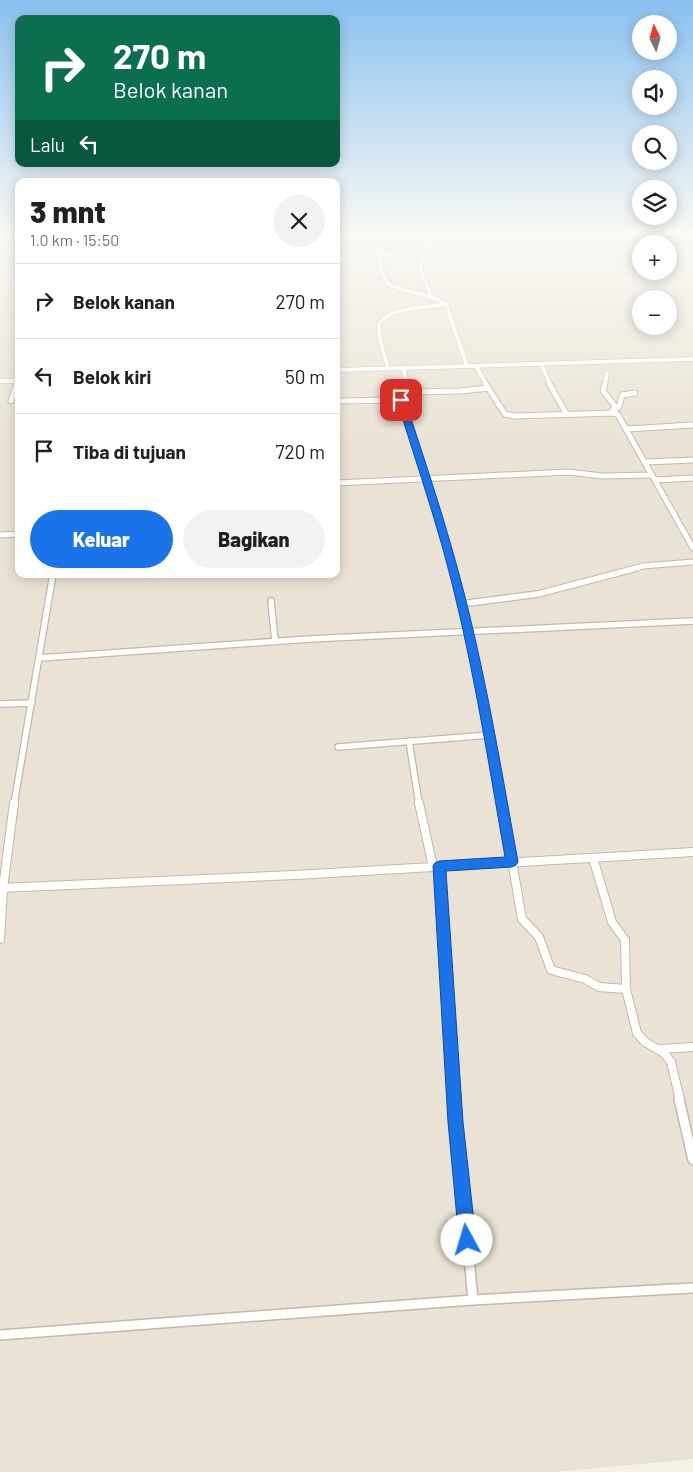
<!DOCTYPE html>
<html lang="id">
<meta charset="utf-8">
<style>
:root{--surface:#fff;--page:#f2f2f2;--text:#202124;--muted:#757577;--line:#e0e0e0;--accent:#1a73e8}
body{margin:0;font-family:Barlow,sans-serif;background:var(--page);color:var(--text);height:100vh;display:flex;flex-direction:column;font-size:19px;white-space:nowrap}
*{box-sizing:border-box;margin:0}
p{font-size:16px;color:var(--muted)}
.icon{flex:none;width:28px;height:28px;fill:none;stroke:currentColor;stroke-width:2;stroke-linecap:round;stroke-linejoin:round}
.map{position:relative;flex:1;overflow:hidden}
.details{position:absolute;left:15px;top:178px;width:325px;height:400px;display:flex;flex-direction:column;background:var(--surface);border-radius:10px;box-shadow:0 2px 12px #0003}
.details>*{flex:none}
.guide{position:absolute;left:15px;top:15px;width:325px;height:152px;border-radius:10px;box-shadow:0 2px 12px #0003;background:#0b6e4f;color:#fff;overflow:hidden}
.needle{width:32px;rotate:355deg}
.fabs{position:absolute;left:632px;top:15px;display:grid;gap:10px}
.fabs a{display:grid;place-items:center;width:45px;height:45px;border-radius:50%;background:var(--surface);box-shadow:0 2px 12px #0003;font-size:25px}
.pin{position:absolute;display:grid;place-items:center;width:42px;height:42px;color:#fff;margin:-21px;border-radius:10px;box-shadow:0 2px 8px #0006}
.me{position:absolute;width:55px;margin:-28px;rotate:354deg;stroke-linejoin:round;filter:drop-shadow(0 0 4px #0008)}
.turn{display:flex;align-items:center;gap:18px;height:105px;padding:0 15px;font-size:22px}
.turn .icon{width:65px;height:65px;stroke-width:2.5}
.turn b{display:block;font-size:35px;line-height:42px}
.then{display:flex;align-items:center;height:48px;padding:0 15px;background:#0003;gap:10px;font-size:19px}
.round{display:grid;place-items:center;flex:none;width:52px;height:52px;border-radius:26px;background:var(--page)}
.overview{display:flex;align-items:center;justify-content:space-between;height:85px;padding:0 15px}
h1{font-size:30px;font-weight:800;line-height:38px}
.action{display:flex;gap:10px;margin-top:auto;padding:10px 15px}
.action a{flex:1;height:58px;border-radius:30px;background:var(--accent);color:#fff;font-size:20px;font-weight:800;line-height:58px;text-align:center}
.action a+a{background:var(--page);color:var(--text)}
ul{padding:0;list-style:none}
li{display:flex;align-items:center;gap:15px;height:75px;padding:0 15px;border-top:1px solid var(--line)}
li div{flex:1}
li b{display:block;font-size:19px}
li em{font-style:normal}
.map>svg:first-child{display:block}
.residential{fill:#eae3d5;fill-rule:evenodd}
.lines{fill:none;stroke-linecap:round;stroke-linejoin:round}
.street-far4-casing{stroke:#c2b9a9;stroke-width:5}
.street-far3-casing{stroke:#c2b9a9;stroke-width:7}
.street-far2-casing{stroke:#c2b9a9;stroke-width:8}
.street-far1-casing{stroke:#c2b9a9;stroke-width:10}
.street-casing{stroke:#c2b9a9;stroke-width:12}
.street-far4{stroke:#fff;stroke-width:4}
.street-far3{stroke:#fff;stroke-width:5}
.street-far2{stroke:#fff;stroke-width:5.5}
.street-far1{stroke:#fff;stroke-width:8}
.street{stroke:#fff;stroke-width:9}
.route{fill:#1a73e8;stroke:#114b97}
</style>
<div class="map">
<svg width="693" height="1472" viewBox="0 0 693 1472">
<rect width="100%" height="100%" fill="#f5f1e7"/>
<!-- residential -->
<path class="residential" d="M 0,236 L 19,236 L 19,574 L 336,574 L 336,236 L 693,236 L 693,1459 L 556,1472 L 0,1472 ZM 641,244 L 669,244 L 669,271 L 641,271 ZM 641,299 L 669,299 L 669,326 L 641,326 Z"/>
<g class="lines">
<defs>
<path id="street-far4" d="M 429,237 L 420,268 L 431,297
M 375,239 L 382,271 L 388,284 C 407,294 428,292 446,304 L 467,366
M 378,254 L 422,255
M 541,364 L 550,384
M 476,366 L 486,384
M 388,368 C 385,356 378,338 379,326 C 382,307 431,308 446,304
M 403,368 L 407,384
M 336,370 L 693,359
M 0,381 L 19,381
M 16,384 L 17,381
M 605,384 L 607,373"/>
<path id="street-far3" d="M 407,383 L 410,395 L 400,403 L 426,479 L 453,570
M 485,383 L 505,414 L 514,416 L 615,413 L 618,415 L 693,548
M 549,383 L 567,415
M 605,383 L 603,391 L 615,406 L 611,413
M 410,392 L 460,391 L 489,388
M 11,401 L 17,383
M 336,401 L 401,400
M 614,410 L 619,407 L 622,395 L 635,393
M 627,429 L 692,425
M 646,462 L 693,460
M 655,480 L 693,478
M 336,483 L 569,472 L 602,476 L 652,475
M 0,535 L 19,534
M 629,570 L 643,566 L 693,562"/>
<path id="street-far2" d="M 453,569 L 478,673 L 502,804
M 271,601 L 275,641
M 461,604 L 538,594 L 633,569
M 40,658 L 309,639 L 693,621
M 0,704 L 32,703
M 409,741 L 419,804
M 338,747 L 490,735
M 14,804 L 53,574"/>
<path id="street-far1" d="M 419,803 L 433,867
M 502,803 L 522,919 L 539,937 L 551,970 L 585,979 L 599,987 L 626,989
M 593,858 L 612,922 L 625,940 L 626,989 L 637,1033 L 645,1042 L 664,1053 L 671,1062 L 680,1100
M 439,866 L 454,1100
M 0,888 L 295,875 L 693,852
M 0,939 L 3,888 L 14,803
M 661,1049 L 693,1047"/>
<path id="street" d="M 454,1099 L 473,1300
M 679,1099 L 693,1160
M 0,1335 L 473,1300 L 693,1288"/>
</defs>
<!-- street-far4 casing -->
<use href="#street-far4" class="street-far4-casing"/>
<!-- street-far3 casing -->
<use href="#street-far3" class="street-far3-casing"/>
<!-- street-far2 casing -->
<use href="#street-far2" class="street-far2-casing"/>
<!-- street-far1 casing -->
<use href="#street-far1" class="street-far1-casing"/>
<!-- street casing -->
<use href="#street" class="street-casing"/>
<!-- street-far4 -->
<use href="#street-far4" class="street-far4"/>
<!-- street-far3 -->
<use href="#street-far3" class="street-far3"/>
<!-- street-far2 -->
<use href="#street-far2" class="street-far2"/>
<!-- street-far1 -->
<use href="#street-far1" class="street-far1"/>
<!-- street -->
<use href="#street" class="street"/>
</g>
<!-- sky -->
<linearGradient id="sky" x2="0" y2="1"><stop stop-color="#8ac1ef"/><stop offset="0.53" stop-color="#faf9f4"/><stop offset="1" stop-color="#faf9f4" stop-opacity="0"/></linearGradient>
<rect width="693" height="442" fill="url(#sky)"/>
<!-- route -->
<path class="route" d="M 401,398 L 405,400 C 421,450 438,499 452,549 C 482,652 499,757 518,862 L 516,865 L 512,867 L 446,871 L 463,1122 L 476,1240 L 473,1246 L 467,1249 L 461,1246 L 459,1240 L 448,1122 L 433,866 L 435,863 L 439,861 L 505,857 C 487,754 471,650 443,549 C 429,499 412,450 397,400 Z"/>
</svg>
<div class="fabs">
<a><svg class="needle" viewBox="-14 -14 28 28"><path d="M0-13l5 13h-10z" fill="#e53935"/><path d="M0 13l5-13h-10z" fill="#757577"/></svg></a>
<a><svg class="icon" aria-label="sound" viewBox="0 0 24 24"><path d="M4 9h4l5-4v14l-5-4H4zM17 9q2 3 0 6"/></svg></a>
<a><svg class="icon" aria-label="search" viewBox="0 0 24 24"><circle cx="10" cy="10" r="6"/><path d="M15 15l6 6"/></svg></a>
<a><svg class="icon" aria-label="layers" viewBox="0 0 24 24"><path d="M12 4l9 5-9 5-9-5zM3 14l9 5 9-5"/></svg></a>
<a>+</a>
<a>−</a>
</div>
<div class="pin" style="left:401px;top:400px;background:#d93025"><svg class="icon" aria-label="arrive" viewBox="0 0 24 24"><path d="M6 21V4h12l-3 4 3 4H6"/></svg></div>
<svg class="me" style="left:467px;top:1240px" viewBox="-20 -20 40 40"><circle r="19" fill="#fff"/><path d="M0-13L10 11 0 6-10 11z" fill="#1a73e8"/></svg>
<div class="guide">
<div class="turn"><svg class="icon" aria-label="right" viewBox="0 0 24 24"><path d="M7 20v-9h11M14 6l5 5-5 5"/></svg><div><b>270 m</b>Belok kanan</div></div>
<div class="then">Lalu<svg class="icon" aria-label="left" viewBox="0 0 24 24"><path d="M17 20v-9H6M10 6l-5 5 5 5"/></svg></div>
</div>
<section class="details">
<div class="overview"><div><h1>3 mnt</h1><p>1.0 km · 15:50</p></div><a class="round"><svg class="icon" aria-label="close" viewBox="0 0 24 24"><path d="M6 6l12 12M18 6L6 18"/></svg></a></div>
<ul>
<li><svg class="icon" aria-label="right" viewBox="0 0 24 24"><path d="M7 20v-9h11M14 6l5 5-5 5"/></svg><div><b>Belok kanan</b></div><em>270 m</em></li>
<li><svg class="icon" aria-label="left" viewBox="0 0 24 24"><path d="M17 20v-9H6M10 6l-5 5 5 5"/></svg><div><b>Belok kiri</b></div><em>50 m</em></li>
<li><svg class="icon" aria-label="arrive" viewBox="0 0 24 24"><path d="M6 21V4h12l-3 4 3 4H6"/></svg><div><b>Tiba di tujuan</b></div><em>720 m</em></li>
</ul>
<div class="action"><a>Keluar</a><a>Bagikan</a></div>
</section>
</div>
